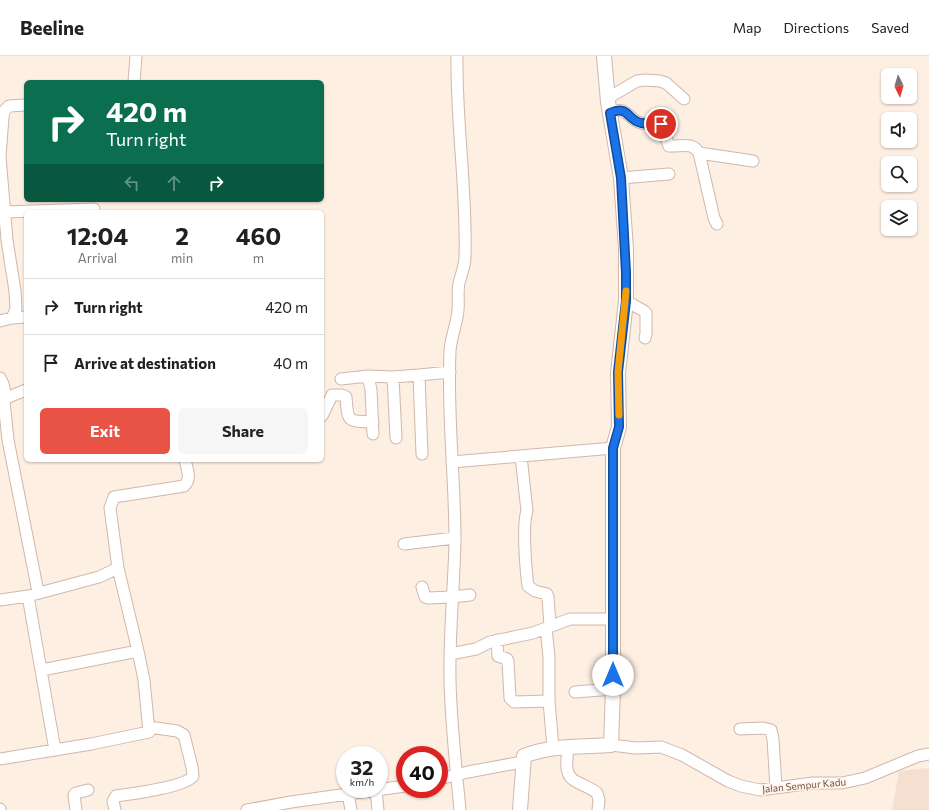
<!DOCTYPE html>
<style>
:root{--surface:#fff;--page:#f6f6f6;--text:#202124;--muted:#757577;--line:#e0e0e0;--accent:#e95345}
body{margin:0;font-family:Commissioner,sans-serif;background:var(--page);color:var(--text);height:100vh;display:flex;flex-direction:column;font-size:15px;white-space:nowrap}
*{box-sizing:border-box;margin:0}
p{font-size:13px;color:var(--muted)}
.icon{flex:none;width:22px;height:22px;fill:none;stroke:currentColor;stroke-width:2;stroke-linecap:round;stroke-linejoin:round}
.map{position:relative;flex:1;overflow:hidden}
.panel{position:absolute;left:24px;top:154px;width:300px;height:252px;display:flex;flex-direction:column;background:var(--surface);border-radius:6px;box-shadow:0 1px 3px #0004}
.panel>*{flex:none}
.top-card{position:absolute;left:24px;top:24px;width:300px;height:122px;border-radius:6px;box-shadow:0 1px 3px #0004;background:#0b6e4f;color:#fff;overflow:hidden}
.needle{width:26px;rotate:175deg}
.buttons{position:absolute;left:881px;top:12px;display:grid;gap:8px}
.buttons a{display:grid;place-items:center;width:36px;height:36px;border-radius:6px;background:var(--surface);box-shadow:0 1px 3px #0004;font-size:20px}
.speed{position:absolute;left:336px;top:690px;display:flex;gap:8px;font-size:20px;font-weight:700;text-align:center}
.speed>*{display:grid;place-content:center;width:52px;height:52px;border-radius:50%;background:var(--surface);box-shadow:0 1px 3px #0004;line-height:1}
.speed small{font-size:10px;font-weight:400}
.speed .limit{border:6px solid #d22;background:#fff;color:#111}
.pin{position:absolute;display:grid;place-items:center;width:34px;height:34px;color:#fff;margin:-17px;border:2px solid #fff;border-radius:50%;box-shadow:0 1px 4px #0007}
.me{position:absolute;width:44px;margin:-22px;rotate:0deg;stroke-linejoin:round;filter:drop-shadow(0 0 3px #0008)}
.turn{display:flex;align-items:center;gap:14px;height:84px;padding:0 16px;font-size:18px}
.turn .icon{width:52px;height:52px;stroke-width:2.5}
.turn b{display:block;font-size:28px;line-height:34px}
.lanes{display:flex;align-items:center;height:38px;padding:0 16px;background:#0003;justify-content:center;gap:20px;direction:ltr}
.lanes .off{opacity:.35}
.eta{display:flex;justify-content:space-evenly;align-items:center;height:68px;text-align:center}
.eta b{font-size:24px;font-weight:700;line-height:28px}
.cta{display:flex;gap:8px;margin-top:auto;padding:8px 16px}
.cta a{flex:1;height:46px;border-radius:6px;background:var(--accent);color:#fff;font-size:16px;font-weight:700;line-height:46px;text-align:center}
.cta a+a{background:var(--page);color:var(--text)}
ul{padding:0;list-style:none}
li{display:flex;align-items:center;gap:12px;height:56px;padding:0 16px;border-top:1px solid var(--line)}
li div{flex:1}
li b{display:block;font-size:15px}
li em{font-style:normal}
header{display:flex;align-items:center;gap:24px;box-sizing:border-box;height:56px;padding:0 20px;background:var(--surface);border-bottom:1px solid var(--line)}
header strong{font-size:19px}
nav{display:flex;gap:22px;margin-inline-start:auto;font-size:14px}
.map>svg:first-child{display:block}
.residential{fill:#f4dfd1}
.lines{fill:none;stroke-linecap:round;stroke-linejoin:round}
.minor-casing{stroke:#d0b7ac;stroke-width:13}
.tertiary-casing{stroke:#d0b7ac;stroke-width:16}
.minor{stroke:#fff;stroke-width:11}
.tertiary{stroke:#fff;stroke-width:14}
.route-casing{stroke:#114b97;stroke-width:10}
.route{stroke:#1a73e8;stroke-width:7}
.slow{stroke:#f59e0b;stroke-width:7}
.labels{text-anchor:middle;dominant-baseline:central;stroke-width:3;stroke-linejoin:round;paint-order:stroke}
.street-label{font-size:10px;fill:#755248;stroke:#fff3e9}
</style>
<header>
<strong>Beeline</strong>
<nav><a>Map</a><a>Directions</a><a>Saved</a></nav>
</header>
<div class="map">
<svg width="929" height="754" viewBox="0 0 929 754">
<rect width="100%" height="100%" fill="#fdefe2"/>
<!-- residential -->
<path class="residential" d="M 929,712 L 929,754 L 892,754 L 899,715 Z"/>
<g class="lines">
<defs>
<path id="minor" d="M 457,0 C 456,67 467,134 465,201 C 465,210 461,219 459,227 C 457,236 459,245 458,254 C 457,268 451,280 450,295 C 447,358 455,421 455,485 C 454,531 449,578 450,625 C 451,668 456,711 460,754
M 134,26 L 136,0
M 608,42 L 637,25 L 645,24 L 660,25 L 666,27 L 684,43
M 610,57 C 629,49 626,63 641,67 C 647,68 655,67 661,68 L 669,90 C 681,91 692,85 699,97 L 714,162 L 717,168
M 699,97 L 753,105
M 621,122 L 669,118
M 5,156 L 94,153
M 626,245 L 644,255 L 646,257 L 646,278 L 645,282
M 12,262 L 26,261
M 0,265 L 12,262 L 16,253 L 15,235 L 7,184 L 0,101 L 3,61 L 4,55 L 9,50 L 26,49
M 368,320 L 371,334 L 373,378
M 0,322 L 3,328 L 6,342
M 341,323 L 368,320 L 393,321
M 26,334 L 6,342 L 4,345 L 8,384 L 38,536
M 322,360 L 332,339 L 342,339 L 346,341 C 348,367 347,365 373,366
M 396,382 L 393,321 L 419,319
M 422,398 L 419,319 L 450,316
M 521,400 L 527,455 C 522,468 526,515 528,530 L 535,535 L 547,538 L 548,541 L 550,570
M 452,406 L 613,392
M 404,488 L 455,482
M 118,512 L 138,595
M 422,531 L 425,541 L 428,542 L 452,541 L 470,539
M 28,540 L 55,694
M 0,544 L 28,540 L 99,521 L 118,512 L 110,452 L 114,441 L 184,430 C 192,423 187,413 185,404
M 546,572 L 549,601 L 549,645
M 497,584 L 498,600 L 507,603 L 508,605 L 510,642 L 514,646 L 549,645 L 553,692
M 450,598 L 476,593 L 490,586 L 533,577 L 570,563 L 613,563
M 575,636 L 613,633
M 740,673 L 763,672 L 771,674 L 773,683 L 776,732
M 611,689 L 636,692 L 661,691 L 682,699 L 728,725 L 741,730 L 760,734 L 813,727 L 842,727 L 865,722 L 918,700 L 929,698
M 568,691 C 567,704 563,720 577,726 C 584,730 591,732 597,737 L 599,744 L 598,754
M 0,703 L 91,688 L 149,676 L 144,624 L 138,595 L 42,614
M 439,723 L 468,716 L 522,706
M 376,735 L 378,754
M 348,738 L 351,754
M 0,753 L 0,754
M 76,754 L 74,739 L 76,737 L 88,734
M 115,754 L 113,745 L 116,740 C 130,738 186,731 193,720 L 192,711 L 184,679 L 177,675 L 149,671
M 247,754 L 291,746 L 405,730"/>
<path id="tertiary" d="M 520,754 L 524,700 C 551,689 582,691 611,689 L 613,633 L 613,392 L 619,371 L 618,317 L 626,245 L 626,193 L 621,122 L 608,46 L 604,0"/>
</defs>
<!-- minor casing -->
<use href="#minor" class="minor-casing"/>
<!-- tertiary casing -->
<use href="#tertiary" class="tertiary-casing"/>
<!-- minor -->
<use href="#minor" class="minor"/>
<!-- tertiary -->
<use href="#tertiary" class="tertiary"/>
</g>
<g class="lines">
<defs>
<path id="route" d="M 613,619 L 613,392 L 619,371 L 618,316 L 626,245 L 626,217 L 621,122 L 610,57 C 629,49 626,63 641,67 C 647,68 655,67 661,68"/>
</defs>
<!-- route casing -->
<use href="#route" class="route-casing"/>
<!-- route -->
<use href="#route" class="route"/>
<!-- slow -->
<path class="slow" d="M 619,359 L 618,316 L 626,235"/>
</g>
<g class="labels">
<!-- street labels -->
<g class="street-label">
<text transform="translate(804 729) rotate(-5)">Jalan Sempur Kadu</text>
</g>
</g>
</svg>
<div class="buttons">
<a><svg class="needle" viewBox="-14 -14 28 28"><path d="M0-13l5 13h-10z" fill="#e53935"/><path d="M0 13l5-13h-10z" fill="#757577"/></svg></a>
<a><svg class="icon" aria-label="sound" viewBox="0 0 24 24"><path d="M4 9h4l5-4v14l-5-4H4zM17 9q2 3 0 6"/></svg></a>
<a><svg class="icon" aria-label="search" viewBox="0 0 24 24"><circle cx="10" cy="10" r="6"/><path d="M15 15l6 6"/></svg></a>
<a><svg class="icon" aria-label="layers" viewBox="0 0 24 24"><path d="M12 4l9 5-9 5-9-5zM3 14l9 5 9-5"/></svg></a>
</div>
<div class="speed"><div>32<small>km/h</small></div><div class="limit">40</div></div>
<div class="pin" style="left:661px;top:68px;background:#d93025"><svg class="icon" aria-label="arrive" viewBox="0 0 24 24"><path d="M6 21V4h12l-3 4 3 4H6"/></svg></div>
<svg class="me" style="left:613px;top:619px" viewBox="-20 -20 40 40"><circle r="19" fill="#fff"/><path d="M0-13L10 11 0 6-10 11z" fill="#1a73e8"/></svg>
<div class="top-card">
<div class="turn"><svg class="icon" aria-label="right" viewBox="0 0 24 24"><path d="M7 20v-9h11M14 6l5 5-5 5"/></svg><div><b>420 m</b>Turn right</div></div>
<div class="lanes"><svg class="icon off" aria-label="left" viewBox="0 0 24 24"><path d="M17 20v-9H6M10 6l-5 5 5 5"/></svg><svg class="icon off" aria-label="ahead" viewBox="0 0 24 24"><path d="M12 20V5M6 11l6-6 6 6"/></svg><svg class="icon" aria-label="right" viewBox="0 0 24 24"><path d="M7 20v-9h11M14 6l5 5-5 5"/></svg></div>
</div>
<section class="panel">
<div class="eta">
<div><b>12:04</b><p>Arrival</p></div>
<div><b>2</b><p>min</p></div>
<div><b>460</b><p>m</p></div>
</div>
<ul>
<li><svg class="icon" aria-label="right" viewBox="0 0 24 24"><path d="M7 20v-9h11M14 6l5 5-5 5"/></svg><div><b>Turn right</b></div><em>420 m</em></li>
<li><svg class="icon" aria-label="arrive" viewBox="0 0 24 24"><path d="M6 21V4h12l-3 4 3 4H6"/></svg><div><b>Arrive at destination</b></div><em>40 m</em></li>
</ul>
<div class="cta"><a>Exit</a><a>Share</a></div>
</section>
</div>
